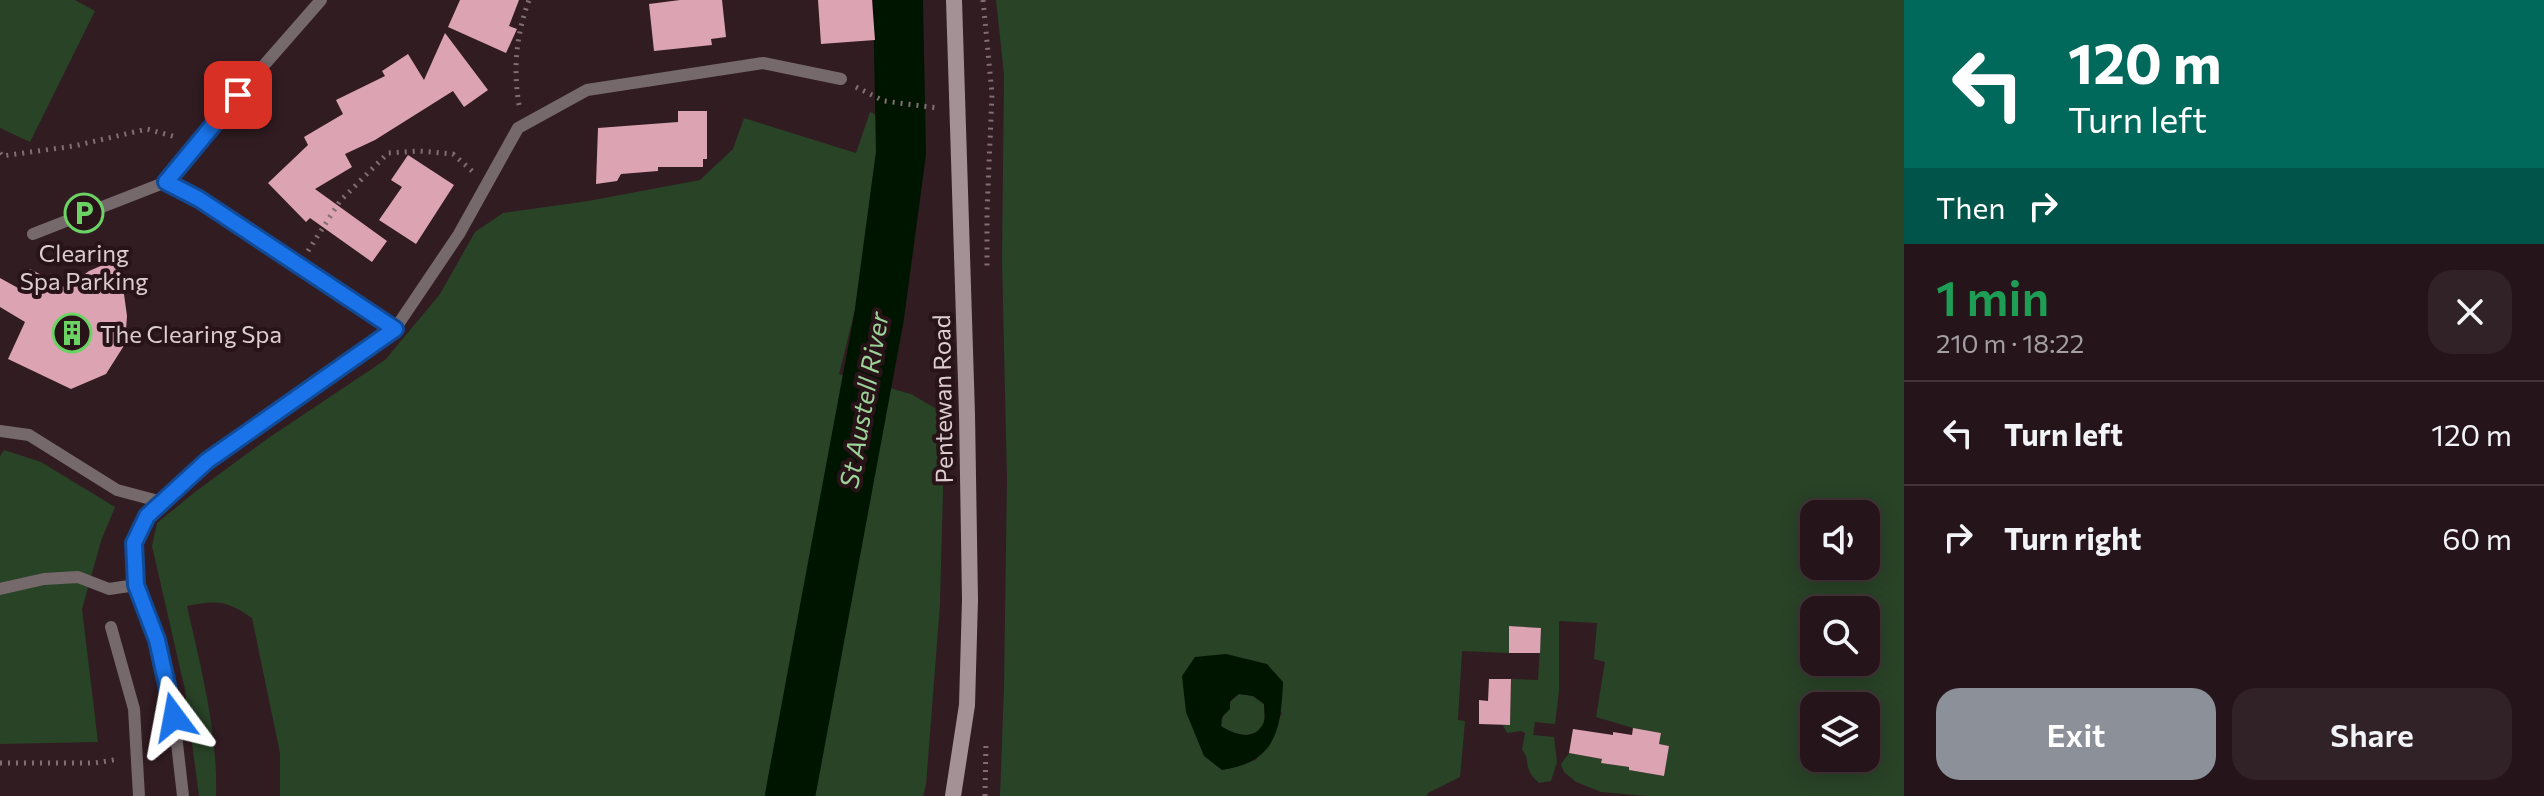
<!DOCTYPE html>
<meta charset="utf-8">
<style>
:root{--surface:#25151a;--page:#312227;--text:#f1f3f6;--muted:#a39fa2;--line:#423439;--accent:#8c9099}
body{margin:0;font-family:Commissioner,sans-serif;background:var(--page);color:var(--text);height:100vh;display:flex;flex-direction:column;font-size:30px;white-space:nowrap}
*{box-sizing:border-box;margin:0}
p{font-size:26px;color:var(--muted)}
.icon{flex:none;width:44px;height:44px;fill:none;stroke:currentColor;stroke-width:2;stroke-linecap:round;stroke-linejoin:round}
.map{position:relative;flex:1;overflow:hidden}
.side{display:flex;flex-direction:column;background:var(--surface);width:640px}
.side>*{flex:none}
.top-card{background:#00695c;color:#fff;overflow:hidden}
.controls{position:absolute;left:1800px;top:500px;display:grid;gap:16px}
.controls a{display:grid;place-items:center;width:80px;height:80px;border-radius:16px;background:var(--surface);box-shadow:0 4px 20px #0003,0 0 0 2px var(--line);font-size:40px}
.pin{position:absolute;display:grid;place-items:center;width:68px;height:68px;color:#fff;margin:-34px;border-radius:16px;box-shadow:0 4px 12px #0006}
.me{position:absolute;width:88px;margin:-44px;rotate:347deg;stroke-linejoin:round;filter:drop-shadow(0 0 6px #0008)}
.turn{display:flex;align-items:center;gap:28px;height:168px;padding:0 32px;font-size:36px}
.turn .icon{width:104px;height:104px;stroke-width:2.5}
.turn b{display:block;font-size:56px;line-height:68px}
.then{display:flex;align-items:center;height:76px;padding:0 32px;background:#0003;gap:16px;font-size:30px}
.round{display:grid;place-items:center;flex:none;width:84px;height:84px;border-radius:24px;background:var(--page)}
.summary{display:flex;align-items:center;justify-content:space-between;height:136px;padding:0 32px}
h1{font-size:48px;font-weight:600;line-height:60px;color:#1e9e55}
.action{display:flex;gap:16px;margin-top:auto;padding:16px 32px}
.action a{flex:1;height:92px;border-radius:24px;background:var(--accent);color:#fff;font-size:32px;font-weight:600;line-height:92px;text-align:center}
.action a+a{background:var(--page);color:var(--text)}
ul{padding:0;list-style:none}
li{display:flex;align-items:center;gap:24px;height:104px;padding:0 32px;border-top:2px solid var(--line)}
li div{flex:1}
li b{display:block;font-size:30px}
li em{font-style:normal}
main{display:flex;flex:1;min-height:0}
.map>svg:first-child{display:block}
.green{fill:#294327;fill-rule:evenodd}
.water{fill:#001500;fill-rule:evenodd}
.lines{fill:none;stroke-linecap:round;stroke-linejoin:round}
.river{stroke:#001500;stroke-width:50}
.building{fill:#dca4b2}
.path{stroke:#816f73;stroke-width:5;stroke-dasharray:2 6;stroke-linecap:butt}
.service{stroke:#75696c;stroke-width:12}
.secondary{stroke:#a49195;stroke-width:16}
.route-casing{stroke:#114b97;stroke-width:20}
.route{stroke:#1a73e8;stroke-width:14}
.labels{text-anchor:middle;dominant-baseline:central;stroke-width:8;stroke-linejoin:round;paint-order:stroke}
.poi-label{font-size:24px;fill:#dccdd0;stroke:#271318}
.street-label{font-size:24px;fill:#dccdd0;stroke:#271318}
.water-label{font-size:26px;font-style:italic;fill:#9dd399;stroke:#271318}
</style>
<main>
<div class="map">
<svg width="1904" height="796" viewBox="0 0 1904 796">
<rect width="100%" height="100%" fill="#311c22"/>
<!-- green -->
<path class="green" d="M 0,0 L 75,0 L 95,11 L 30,142 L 0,128 Z
M 996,0 L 1904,0 L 1904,796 L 1646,796 L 1601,792 L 1576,782 L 1564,772 L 1561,764 L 1569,753 L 1602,759 L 1601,763 L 1629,767 L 1629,770 L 1663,776 L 1669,746 L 1659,744 L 1661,733 L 1633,728 L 1596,717 L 1605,662 L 1594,659 L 1597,623 L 1559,621 L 1559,691 L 1555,724 L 1535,722 L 1533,735 L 1554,737 L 1557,762 L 1551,781 L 1539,783 C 1521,767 1532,761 1522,750 L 1525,733 L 1521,731 L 1507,733 L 1503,725 L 1510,725 L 1511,679 L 1538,680 L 1541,628 L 1510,626 L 1509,653 L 1462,651 L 1458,720 L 1465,721 L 1460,777 L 1428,793 L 1427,796 L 1000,796 L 1004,687 L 1007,479 L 1002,260 L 1004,74 ZM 1814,514 L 1866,514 L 1866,566 L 1814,566 ZM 1814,610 L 1866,610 L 1866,662 L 1814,662 ZM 1195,657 L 1282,713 L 1256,760 L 1222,770 ZM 1814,706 L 1866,706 L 1866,758 L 1814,758 Z
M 870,112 L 888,120 L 879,213 L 839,374 L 911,394 L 945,414 L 940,604 L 926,785 L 923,796 L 280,796 L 280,753 L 252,618 C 227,600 216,600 187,606 C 201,668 218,732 216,796 L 199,796 L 185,690 L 152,546 L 157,523 L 195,492 L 267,439 L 385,360 L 440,294 L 475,232 L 503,213 L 588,201 L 700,180 L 733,149 L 744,118 L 856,153 Z
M 4,450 L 41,462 L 115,507 L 101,541 L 82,609 L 98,742 L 0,744 L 0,456 Z
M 1239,694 L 1253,696 L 1264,704 C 1264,710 1266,719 1263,724 C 1254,742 1233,734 1221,726 C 1223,712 1228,702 1239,694 Z"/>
<!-- water -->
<path class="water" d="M 1226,654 L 1267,664 L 1283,682 C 1281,730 1276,762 1222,770 L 1204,756 L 1186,712 L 1182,676 L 1195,657 ZM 1239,694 L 1253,696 L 1264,704 C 1264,710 1266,719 1263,724 C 1254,742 1233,734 1221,726 L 1222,717 L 1230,709 L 1230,701 Z"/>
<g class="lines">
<!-- river -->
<path class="river" d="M 790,796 L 879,317 L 901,153 L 898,0"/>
</g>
<!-- building -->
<path class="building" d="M 460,0 L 519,0 L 509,26 L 517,29 L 506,53 L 448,27 Z
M 680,0 L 722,0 L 726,37 L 711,39 L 712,45 L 654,51 L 649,4 Z
M 818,0 L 872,0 L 875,40 L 821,44 Z
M 445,33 L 488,90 L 464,107 L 453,91 L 375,140 L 345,154 L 352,167 L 315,189 L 387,241 L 372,262 L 310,218 L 306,222 L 268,183 L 308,145 L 304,137 L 343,114 L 336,100 L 385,76 L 382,71 L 408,54 L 424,80 Z
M 678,111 L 707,111 L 707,159 L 703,159 L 703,167 L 658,167 L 658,171 L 621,174 L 617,181 L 596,184 L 598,128 L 678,122 Z
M 408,155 L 454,185 L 416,244 L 379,220 L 402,187 L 391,180 Z
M 119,258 L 127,316 L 125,344 L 106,374 L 71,389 L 8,359 L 25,322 L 0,307 L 0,278 L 18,288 L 30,269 L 66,288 L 89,271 Z
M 1509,626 L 1541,628 L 1540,653 L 1509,653 Z
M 1489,679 L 1511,679 L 1510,725 L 1479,724 L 1479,700 L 1488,701 Z
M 1633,728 L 1661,733 L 1659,744 L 1669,746 L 1664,776 L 1629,770 L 1629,767 L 1601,763 L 1602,759 L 1569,753 L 1573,729 L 1613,735 L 1613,732 L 1632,735 Z"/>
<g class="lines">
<!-- path -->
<path class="path" d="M 983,0 L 992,94 L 987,212 L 987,267
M 856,87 L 884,101 L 938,108
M 519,105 C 513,68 516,36 529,0
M 0,153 L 2,156 L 74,146 L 147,129 L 176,137
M 308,251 L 340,201 L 388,153 L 419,151 L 453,154 L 472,171
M 0,763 L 95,763 L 119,759
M 985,796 L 986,741"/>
<!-- service -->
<path class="service" d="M 166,182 L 197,142 L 321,0
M 33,234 L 166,182 L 199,199 L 395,329
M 0,431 L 29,435 L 117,490 L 162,502
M 0,589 L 44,579 L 78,577 L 109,589 L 136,585
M 111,627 L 134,709 L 139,796
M 183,796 L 174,717 L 157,640 L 136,585 L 134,543 L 147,516 L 207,461 L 395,329 L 459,234 L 518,128 L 587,90 L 763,63 L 841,79"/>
<!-- secondary -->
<path class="secondary" d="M 953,796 L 967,705 L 970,600 L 967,414 L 954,0"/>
</g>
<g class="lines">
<defs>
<path id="route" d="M 174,717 L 157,640 L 136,585 L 134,543 L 147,516 L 207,461 L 395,329 L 199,199 L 166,182 L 238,95"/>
</defs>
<!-- route casing -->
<use href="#route" class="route-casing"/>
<!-- route -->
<use href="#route" class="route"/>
</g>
<!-- icons -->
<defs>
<symbol id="parking-ring" viewBox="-11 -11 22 22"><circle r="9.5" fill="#271318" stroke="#6ad364" stroke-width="1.5"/><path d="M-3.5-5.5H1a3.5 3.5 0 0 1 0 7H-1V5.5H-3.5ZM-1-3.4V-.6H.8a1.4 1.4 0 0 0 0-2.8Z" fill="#6ad364"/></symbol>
<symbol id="building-ring" viewBox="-11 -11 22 22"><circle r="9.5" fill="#271318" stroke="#6ad364" stroke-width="1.5"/><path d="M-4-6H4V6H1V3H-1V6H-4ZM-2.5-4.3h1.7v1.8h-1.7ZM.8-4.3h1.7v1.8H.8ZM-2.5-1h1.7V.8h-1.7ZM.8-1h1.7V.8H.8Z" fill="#6ad364"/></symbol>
</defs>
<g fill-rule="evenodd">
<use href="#parking-ring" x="62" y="191" width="44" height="44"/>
<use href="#building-ring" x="50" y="311" width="44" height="44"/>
</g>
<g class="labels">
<!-- poi labels -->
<g class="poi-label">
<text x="84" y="252">Clearing<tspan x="84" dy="28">Spa Parking</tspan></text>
<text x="100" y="333" text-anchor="start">The Clearing Spa</text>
</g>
<!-- street labels -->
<g class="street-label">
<text transform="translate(942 399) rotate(-91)">Pentewan Road</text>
</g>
<!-- water labels -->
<g class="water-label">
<text transform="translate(863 400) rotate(-80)">St Austell River</text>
</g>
</g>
</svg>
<div class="controls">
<a><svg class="icon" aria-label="sound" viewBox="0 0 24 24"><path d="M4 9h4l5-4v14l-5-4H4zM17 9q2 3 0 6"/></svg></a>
<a><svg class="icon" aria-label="search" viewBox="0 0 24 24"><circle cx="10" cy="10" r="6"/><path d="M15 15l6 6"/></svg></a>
<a><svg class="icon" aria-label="layers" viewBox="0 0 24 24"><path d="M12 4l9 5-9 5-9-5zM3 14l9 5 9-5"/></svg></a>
</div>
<div class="pin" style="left:238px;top:95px;background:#d93025"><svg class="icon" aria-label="arrive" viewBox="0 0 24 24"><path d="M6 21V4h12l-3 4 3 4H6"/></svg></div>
<svg class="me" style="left:174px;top:717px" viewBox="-20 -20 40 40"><path d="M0-17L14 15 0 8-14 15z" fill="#1a73e8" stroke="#fff" stroke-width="4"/></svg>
</div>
<section class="side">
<div class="top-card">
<div class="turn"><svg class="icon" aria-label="left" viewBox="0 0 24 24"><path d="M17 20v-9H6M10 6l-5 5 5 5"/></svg><div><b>120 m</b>Turn left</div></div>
<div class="then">Then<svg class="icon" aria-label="right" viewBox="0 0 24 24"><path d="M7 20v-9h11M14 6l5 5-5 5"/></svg></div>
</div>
<div class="summary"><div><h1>1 min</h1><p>210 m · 18:22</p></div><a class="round"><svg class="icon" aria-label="close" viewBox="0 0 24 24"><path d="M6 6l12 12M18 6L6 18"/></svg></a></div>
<ul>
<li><svg class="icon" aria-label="left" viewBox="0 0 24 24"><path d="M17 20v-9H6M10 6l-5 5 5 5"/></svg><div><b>Turn left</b></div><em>120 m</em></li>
<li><svg class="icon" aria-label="right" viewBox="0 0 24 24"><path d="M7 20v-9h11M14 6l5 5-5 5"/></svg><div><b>Turn right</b></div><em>60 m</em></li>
</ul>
<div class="action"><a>Exit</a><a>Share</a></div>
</section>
</main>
